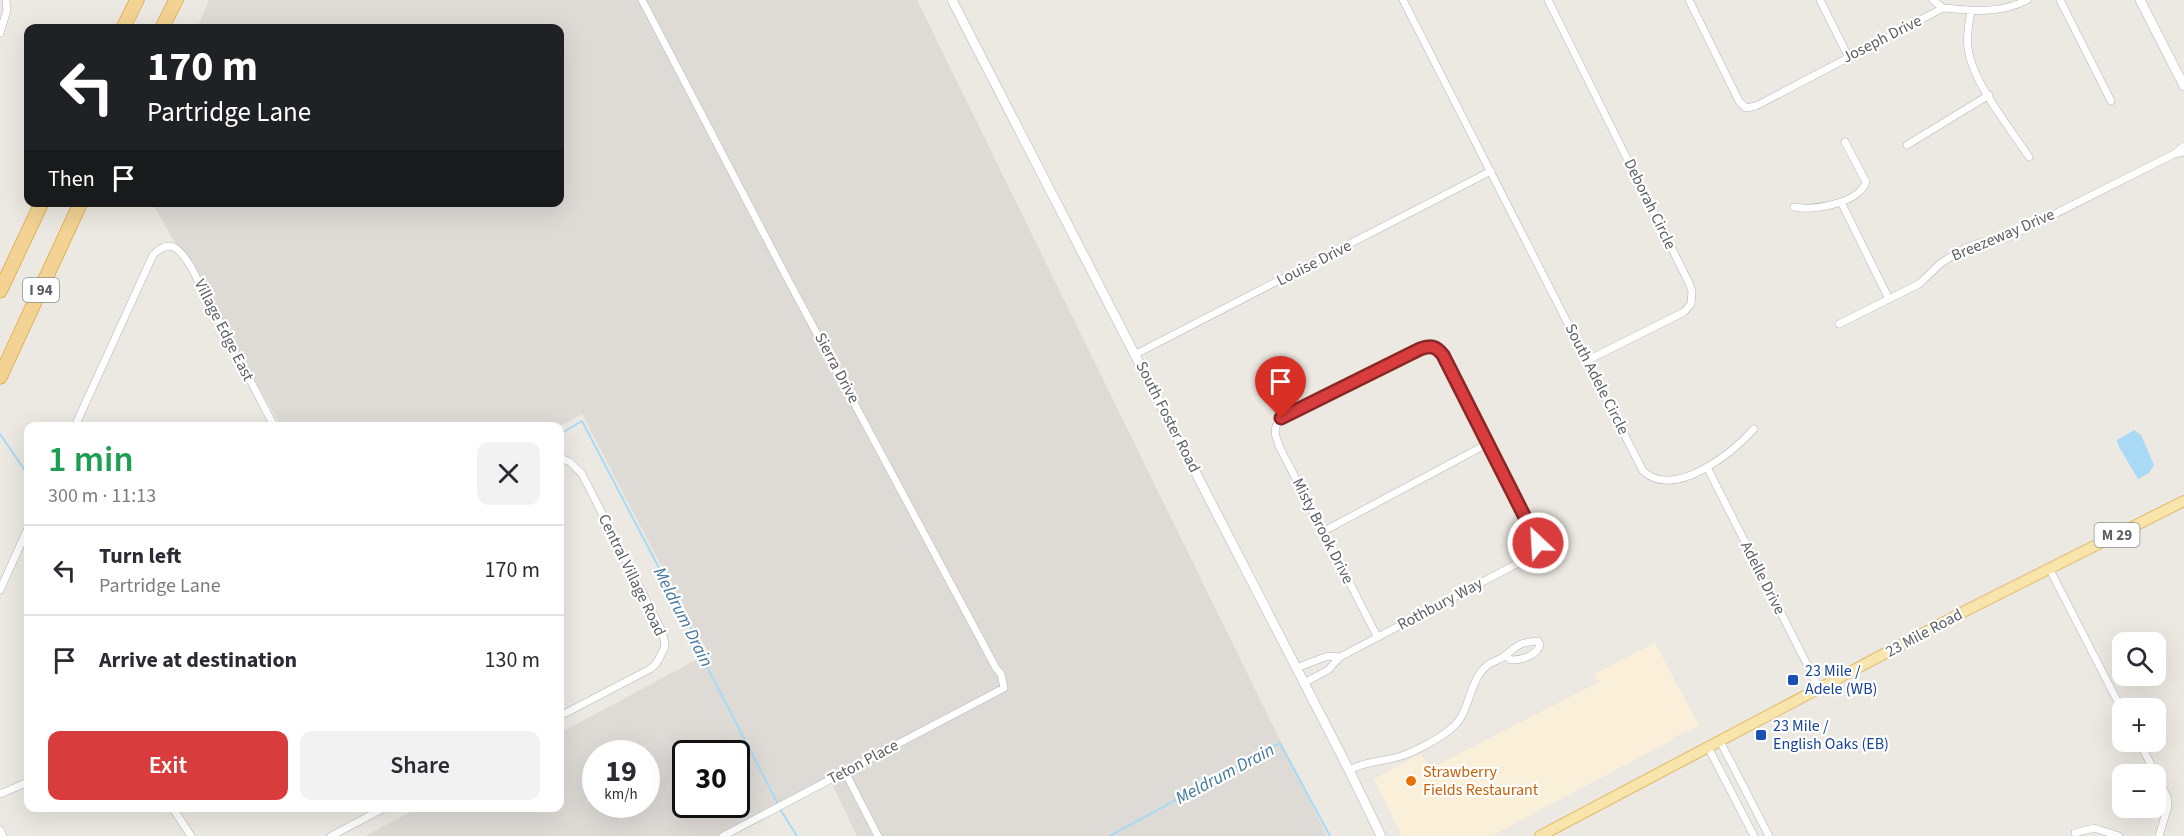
<!DOCTYPE html>
<meta charset="utf-8">
<style>
:root{--surface:#fff;--page:#f2f2f3;--text:#2b2b33;--muted:#7c7c81;--line:#e1e1e2;--accent:#d83c3d}
body{margin:0;font-family:"Source Sans 3",sans-serif;background:var(--page);color:var(--text);height:100vh;display:flex;flex-direction:column;font-size:22px;white-space:nowrap}
*{box-sizing:border-box;margin:0}
p{font-size:20px;color:var(--muted)}
.icon{flex:none;width:33px;height:33px;fill:none;stroke:currentColor;stroke-width:2;stroke-linecap:round;stroke-linejoin:round}
.map{position:relative;flex:1;overflow:hidden}
.drawer{position:absolute;left:24px;top:422px;width:540px;height:390px;display:flex;flex-direction:column;background:var(--surface);border-radius:12px;box-shadow:0 6px 24px #0002}
.drawer>*{flex:none}
.guide{position:absolute;left:24px;top:24px;width:540px;height:183px;border-radius:12px;box-shadow:0 6px 24px #0002;background:#202124;color:#fff;overflow:hidden}
.controls{position:absolute;left:2112px;top:632px;display:grid;gap:12px}
.controls a{display:grid;place-items:center;width:54px;height:54px;border-radius:12px;background:var(--surface);box-shadow:0 6px 24px #0002;font-size:30px}
.speed{position:absolute;left:582px;top:740px;display:flex;gap:12px;font-size:30px;font-weight:700;text-align:center}
.speed>*{display:grid;place-content:center;width:78px;height:78px;border-radius:50%;background:var(--surface);box-shadow:0 6px 24px #0002;line-height:1}
.speed small{font-size:15px;font-weight:400}
.speed .limit{border:3px solid #111;border-radius:9px;background:#fff;color:#111}
.pin{position:absolute;display:grid;place-items:center;width:51px;height:51px;color:#fff;margin:-62px -26px;border-radius:50% 50% 50% 0;rotate:-45deg;box-shadow:0 0 6px #0007}
.pin .icon{rotate:45deg}
.me{position:absolute;width:66px;margin:-33px;rotate:335deg;stroke-linejoin:round;filter:drop-shadow(0 0 4px #0008)}
.turn{display:flex;align-items:center;gap:21px;height:126px;padding:0 24px;font-size:27px}
.turn .icon{width:78px;height:78px;stroke-width:2.5}
.turn b{display:block;font-size:42px;line-height:51px}
.then{display:flex;align-items:center;height:57px;padding:0 24px;background:#0003;gap:12px;font-size:22px}
.round{display:grid;place-items:center;flex:none;width:63px;height:63px;border-radius:12px;background:var(--page)}
.head{display:flex;align-items:center;justify-content:space-between;height:102px;padding:0 24px}
h1{font-size:36px;font-weight:600;line-height:45px;color:#1e9e55}
.primary-button{display:flex;gap:12px;margin-top:auto;padding:12px 24px}
.primary-button a{flex:1;height:69px;border-radius:12px;background:var(--accent);color:#fff;font-size:24px;font-weight:600;line-height:69px;text-align:center}
.primary-button a+a{background:var(--page);color:var(--text)}
ul{padding:0;list-style:none}
li{display:flex;align-items:center;gap:18px;height:90px;padding:0 24px;border-top:2px solid var(--line)}
li div{flex:1}
li b{display:block;font-size:22px}
li em{font-style:normal}
.map>svg:first-child{display:block}
.commercial{fill:#faf0d9}
.industrial{fill:#dedbd7;fill-rule:evenodd}
.water{fill:#a8daf6}
.lines{fill:none;stroke-linecap:round;stroke-linejoin:round}
.stream{stroke:#a8daf6;stroke-width:2}
.minor-casing{stroke:#b3b5b8;stroke-width:8}
.tertiary-casing{stroke:#b3b5b8;stroke-width:10}
.primary-casing{stroke:#e3b664;stroke-width:12}
.motorway-casing{stroke:#d88c16;stroke-width:15}
.minor{stroke:#fff;stroke-width:7}
.tertiary{stroke:#fff;stroke-width:9}
.primary{stroke:#f7e5ac;stroke-width:10}
.motorway{stroke:#f2d393;stroke-width:14}
.route-casing{stroke:#8c2728;stroke-width:15}
.route{stroke:#d83c3d;stroke-width:10}
.transit-dot{fill:#1a4fb4;stroke:#fff;stroke-width:2}
.food-dot{fill:#e8710a;stroke:#fff;stroke-width:2}
.labels{text-anchor:middle;dominant-baseline:central;stroke-width:4.5;stroke-linejoin:round;paint-order:stroke}
.shield{fill:#fff;stroke:#8c8e91;stroke-width:1.5}
.shield-label{font-size:15px;font-weight:bold;fill:#5b5e62}
.street-label{font-size:16px;fill:#5b5e62;stroke:#fff}
.transit-label{font-size:16px;fill:#164399;stroke:#fff;text-anchor:start}
.food-label{font-size:16px;fill:#c56008;stroke:#fff;text-anchor:start}
.water-label{font-size:18px;font-style:italic;fill:#45779e;stroke:#fff}
</style>
<div class="map">
<svg width="2184" height="836" viewBox="0 0 2184 836">
<rect width="100%" height="100%" fill="#ece9e2"/>
<!-- commercial -->
<path class="commercial" d="M 1655,643 L 1699,726 L 1674,737 L 1672,740 L 1491,836 L 1402,836 L 1374,779 L 1421,754 L 1430,769 L 1599,682 L 1595,674 Z"/>
<!-- industrial -->
<path class="industrial" d="M 209,0 L 917,0 L 1327,836 L 857,836 L 830,780 L 722,836 L 365,836 L 420,807 L 560,807 L 560,733 L 707,654 L 582,414 L 560,426 L 281,426 L 152,203 L 560,202 L 560,28 L 197,28 ZM 596,753 L 646,753 L 646,804 L 596,804 ZM 686,753 L 736,753 L 736,804 L 686,804 Z"/>
<!-- water -->
<path class="water" d="M 2134,430 L 2141,435 L 2154,465 L 2149,473 L 2138,479 L 2118,445 L 2117,440 Z"/>
<g class="lines">
<!-- stream -->
<path class="stream" d="M 0,434 L 28,475
M 560,434 L 582,421 L 700,646 L 702,657 L 778,804
M 780,809 L 797,836
M 1110,836 L 1280,743 L 1330,836"/>
<defs>
<path id="minor" d="M 642,0 L 786,276 L 996,668 L 1001,674 L 1004,688 L 723,836
M 1403,0 L 1643,471 C 1675,500 1732,453 1754,429
M 1548,0 L 1689,283 L 1692,291 L 1691,304 L 1684,312 L 1588,360
M 1689,0 L 1739,101 L 1746,108 L 1756,106 L 1943,8 C 1972,11 2000,14 2027,0
M 1820,0 L 1848,56
M 1933,0 L 1943,8
M 2060,0 L 2111,101
M 1971,11 C 1969,23 1966,36 1968,48 C 1972,82 2010,128 2029,157
M 0,33 L 7,10 L 6,0
M 1907,145 L 1989,95
M 2184,146 L 2174,154 L 2184,152
M 1841,202 L 1889,299
M 1794,207 C 1814,211 1859,203 1866,182 L 1845,142
M 1839,324 L 1919,284 L 1941,263 L 1965,248 L 1982,242 L 2009,237 L 2174,154
M 1136,354 L 1491,171
M 75,426 L 153,255 C 172,236 181,251 191,267 L 274,426
M 560,458 L 570,462 L 582,474 L 662,631 L 665,644 L 664,649 L 656,664 L 650,669 L 560,716
M 1707,467 L 1819,688
M 1324,531 L 1487,444
M 2049,568 L 2122,710
M 0,590 L 28,528
M 1340,657 L 1528,558 L 1537,548 L 1537,538 L 1443,355 L 1432,346 L 1420,349 L 1281,418 C 1272,428 1275,436 1280,448 L 1377,636
M 1296,668 L 1328,656 L 1340,657 L 1328,670 L 1304,683
M 1720,741 L 1769,836
M 2139,741 L 2167,797 L 2168,806 L 2159,836
M 1708,747 L 1754,836
M 1349,770 C 1367,761 1380,762 1398,757 C 1413,753 1443,737 1454,726 C 1468,713 1469,689 1480,673 C 1489,660 1498,662 1506,655 C 1517,645 1522,642 1538,641 L 1540,645 C 1536,656 1522,660 1511,660 L 1506,656
M 845,772 L 878,836
M 0,794 L 28,782
M 172,807 L 191,836
M 0,830 L 3,836
M 2075,833 L 2094,828 L 2119,836
M 331,836 L 386,807"/>
<path id="tertiary" d="M 952,0 L 1349,770 L 1381,836
M 2140,0 L 2184,86"/>
<path id="primary" d="M 1540,836 L 1967,610 L 2184,501"/>
<path id="motorway" d="M 123,28 L 137,0
M 162,28 L 176,0
M 0,291 L 42,202
M 0,377 L 81,202"/>
</defs>
<!-- minor casing -->
<use href="#minor" class="minor-casing"/>
<!-- tertiary casing -->
<use href="#tertiary" class="tertiary-casing"/>
<!-- primary casing -->
<use href="#primary" class="primary-casing"/>
<!-- motorway casing -->
<use href="#motorway" class="motorway-casing"/>
<!-- minor -->
<use href="#minor" class="minor"/>
<!-- tertiary -->
<use href="#tertiary" class="tertiary"/>
<!-- primary -->
<use href="#primary" class="primary"/>
<!-- motorway -->
<use href="#motorway" class="motorway"/>
</g>
<g class="lines">
<defs>
<path id="route" d="M 1281,418 L 1420,349 C 1430,345 1436,346 1443,355 L 1538,543"/>
</defs>
<!-- route casing -->
<use href="#route" class="route-casing"/>
<!-- route -->
<use href="#route" class="route"/>
</g>
<!-- markers -->
<g class="transit-dot">
<rect x="1787" y="674" width="12" height="12" rx="3"/>
<rect x="1755" y="729" width="12" height="12" rx="3"/>
</g>
<circle class="food-dot" cx="1411" cy="781" r="6"/>
<g class="labels">
<!-- shield labels -->
<g class="shield">
<rect x="23" y="278" width="36" height="24" rx="4.5"/>
<rect x="2094.5" y="523" width="45" height="24" rx="4.5"/>
</g>
<g class="shield-label">
<text x="41" y="290">I 94</text>
<text x="2117" y="535">M 29</text>
</g>
<!-- street labels -->
<g class="street-label">
<text transform="translate(1882 39) rotate(-27)">Joseph Drive</text>
<text transform="translate(1650 204) rotate(64)">Deborah Circle</text>
<text transform="translate(2003 235) rotate(-23)">Breezeway Drive</text>
<text transform="translate(1314 263) rotate(-27)">Louise Drive</text>
<text transform="translate(224 330) rotate(63)">Village Edge East</text>
<text transform="translate(837 368) rotate(62)">Sierra Drive</text>
<text transform="translate(1597 379) rotate(63)">South Adele Circle</text>
<text transform="translate(1168 417) rotate(63)">South Foster Road</text>
<text transform="translate(1323 531) rotate(63)">Misty Brook Drive</text>
<text transform="translate(632 575) rotate(64)">Central Village Road</text>
<text transform="translate(1763 578) rotate(63)">Adelle Drive</text>
<text transform="translate(1440 604) rotate(-28)">Rothbury Way</text>
<text transform="translate(1924 633) rotate(-28)">23 Mile Road</text>
<text transform="translate(863 762) rotate(-28)">Teton Place</text>
</g>
<!-- transit labels -->
<g class="transit-label">
<text x="1805" y="671">23 Mile /<tspan x="1805" dy="18">Adele (WB)</tspan></text>
<text x="1773" y="726">23 Mile /<tspan x="1773" dy="18">English Oaks (EB)</tspan></text>
</g>
<!-- food labels -->
<g class="food-label">
<text x="1423" y="772">Strawberry<tspan x="1423" dy="18">Fields Restaurant</tspan></text>
</g>
<!-- water labels -->
<g class="water-label">
<text transform="translate(683 617) rotate(63)">Meldrum Drain</text>
<text transform="translate(1225 774) rotate(-28)">Meldrum Drain</text>
</g>
</g>
</svg>
<div class="controls">
<a><svg class="icon" aria-label="search" viewBox="0 0 24 24"><circle cx="10" cy="10" r="6"/><path d="M15 15l6 6"/></svg></a>
<a>+</a>
<a>−</a>
</div>
<div class="speed"><div>19<small>km/h</small></div><div class="limit">30</div></div>
<div class="pin" style="left:1281px;top:418px;background:#d93025"><svg class="icon" aria-label="arrive" viewBox="0 0 24 24"><path d="M6 21V4h12l-3 4 3 4H6"/></svg></div>
<svg class="me" style="left:1538px;top:543px" viewBox="-20 -20 40 40"><circle r="17" fill="#d83c3d" stroke="#fff" stroke-width="3"/><path d="M0-11L8 9 0 5-8 9z" fill="#fff"/></svg>
<div class="guide">
<div class="turn"><svg class="icon" aria-label="left" viewBox="0 0 24 24"><path d="M17 20v-9H6M10 6l-5 5 5 5"/></svg><div><b>170 m</b>Partridge Lane</div></div>
<div class="then">Then<svg class="icon" aria-label="arrive" viewBox="0 0 24 24"><path d="M6 21V4h12l-3 4 3 4H6"/></svg></div>
</div>
<section class="drawer">
<div class="head"><div><h1>1 min</h1><p>300 m · 11:13</p></div><a class="round"><svg class="icon" aria-label="close" viewBox="0 0 24 24"><path d="M6 6l12 12M18 6L6 18"/></svg></a></div>
<ul>
<li><svg class="icon" aria-label="left" viewBox="0 0 24 24"><path d="M17 20v-9H6M10 6l-5 5 5 5"/></svg><div><b>Turn left</b><p>Partridge Lane</p></div><em>170 m</em></li>
<li><svg class="icon" aria-label="arrive" viewBox="0 0 24 24"><path d="M6 21V4h12l-3 4 3 4H6"/></svg><div><b>Arrive at destination</b></div><em>130 m</em></li>
</ul>
<div class="primary-button"><a>Exit</a><a>Share</a></div>
</section>
</div>
